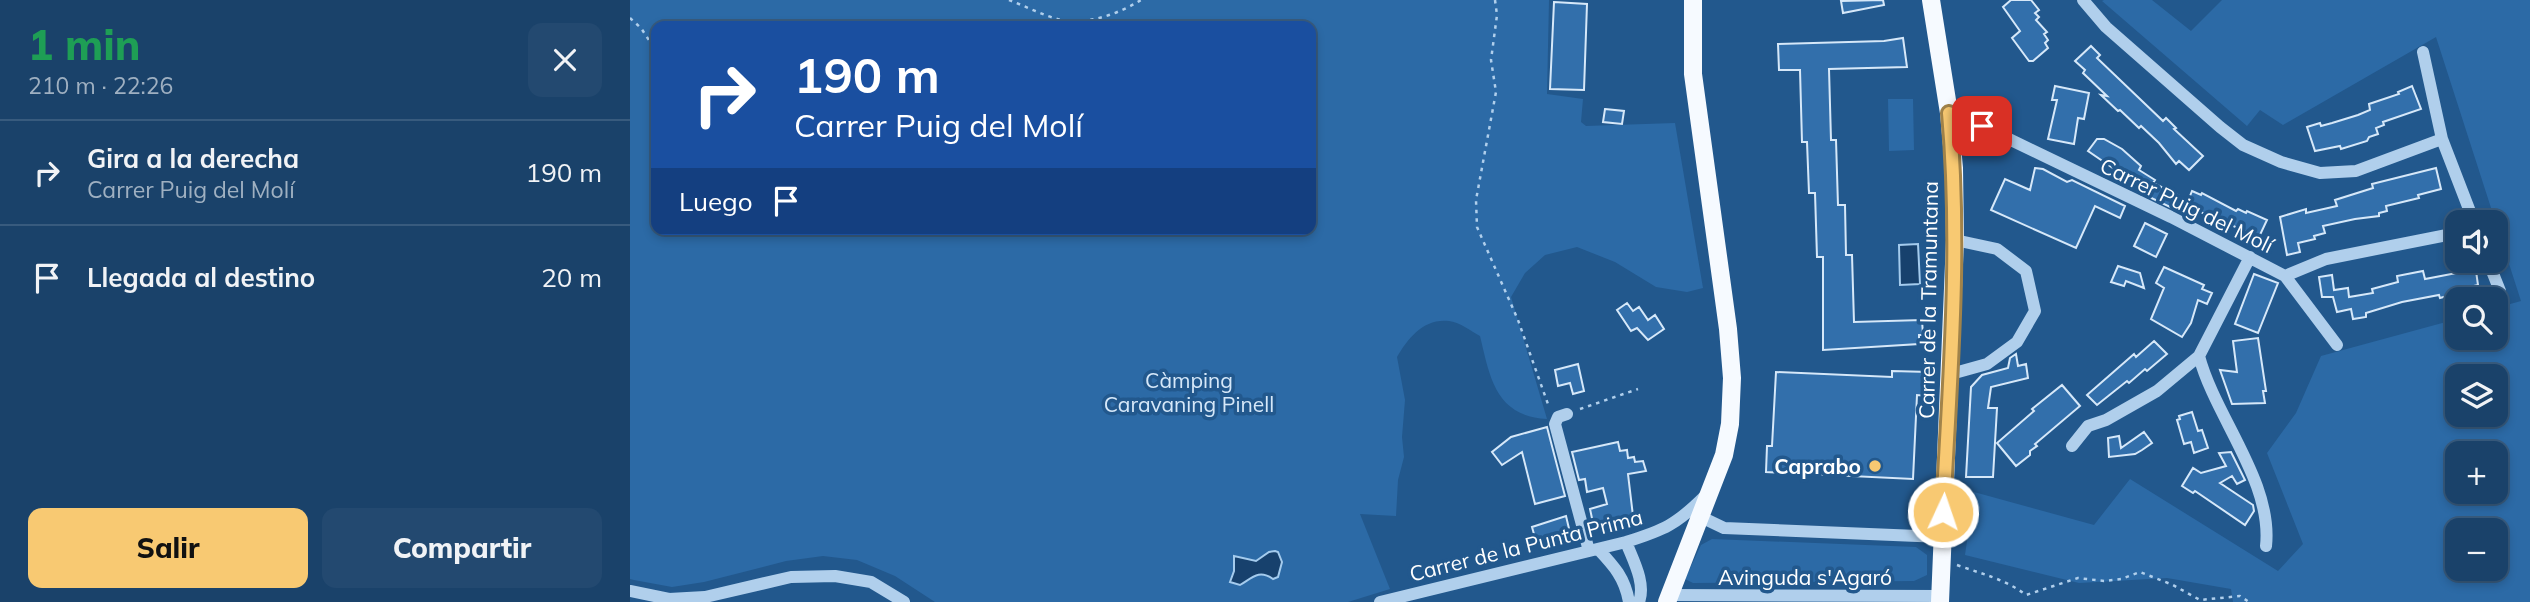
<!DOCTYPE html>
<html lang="es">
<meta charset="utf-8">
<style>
:root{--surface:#1a426a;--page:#234970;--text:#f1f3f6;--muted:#9fb0c1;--line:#385b7e;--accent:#f8c972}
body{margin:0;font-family:Mulish,sans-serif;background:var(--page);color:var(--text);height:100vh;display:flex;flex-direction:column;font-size:26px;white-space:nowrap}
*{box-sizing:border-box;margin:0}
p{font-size:23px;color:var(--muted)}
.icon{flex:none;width:38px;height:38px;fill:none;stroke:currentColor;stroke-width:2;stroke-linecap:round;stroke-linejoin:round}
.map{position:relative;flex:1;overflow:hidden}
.sheet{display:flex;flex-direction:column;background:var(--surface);width:630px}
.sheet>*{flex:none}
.banner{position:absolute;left:21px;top:21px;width:665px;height:214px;border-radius:14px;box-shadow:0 4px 10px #0003,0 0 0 2px var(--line);background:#1a4fa0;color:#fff;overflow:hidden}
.controls{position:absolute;left:1815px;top:210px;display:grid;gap:14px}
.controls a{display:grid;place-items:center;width:63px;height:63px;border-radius:14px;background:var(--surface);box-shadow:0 4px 10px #0003,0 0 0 2px var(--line);font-size:35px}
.pin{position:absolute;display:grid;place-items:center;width:60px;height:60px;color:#fff;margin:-30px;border-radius:14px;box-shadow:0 4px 10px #0006}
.me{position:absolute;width:77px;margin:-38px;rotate:3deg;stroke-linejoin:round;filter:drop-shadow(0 0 5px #0008)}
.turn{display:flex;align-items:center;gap:24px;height:147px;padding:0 28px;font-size:32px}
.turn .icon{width:91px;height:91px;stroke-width:2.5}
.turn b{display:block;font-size:49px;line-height:60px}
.then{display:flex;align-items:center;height:66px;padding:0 28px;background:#0003;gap:14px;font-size:26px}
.round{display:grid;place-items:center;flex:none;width:74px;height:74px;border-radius:14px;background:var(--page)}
.summary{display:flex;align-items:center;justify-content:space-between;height:119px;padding:0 28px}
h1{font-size:42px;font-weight:800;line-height:52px;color:#1e9e55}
.action{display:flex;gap:14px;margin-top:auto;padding:14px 28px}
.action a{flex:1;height:80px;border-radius:14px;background:var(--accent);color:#111;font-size:28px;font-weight:800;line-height:80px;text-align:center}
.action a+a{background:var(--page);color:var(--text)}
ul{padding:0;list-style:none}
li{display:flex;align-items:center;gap:21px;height:105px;padding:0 28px;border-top:2px solid var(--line)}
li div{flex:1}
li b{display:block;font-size:26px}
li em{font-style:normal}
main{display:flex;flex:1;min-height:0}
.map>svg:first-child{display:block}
.green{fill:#2c6aa6;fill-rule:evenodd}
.water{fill:#17416d;stroke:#a4cbed;stroke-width:2}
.building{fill:#326fab;stroke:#d6e8f9;stroke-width:2}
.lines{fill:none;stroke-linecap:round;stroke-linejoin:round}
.path{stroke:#b0cfec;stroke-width:2.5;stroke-dasharray:3.5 5;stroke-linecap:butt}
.minor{stroke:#b0cfec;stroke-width:12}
.major{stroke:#f6faff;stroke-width:18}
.route-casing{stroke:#a1834a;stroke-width:18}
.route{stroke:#f8c972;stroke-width:12}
.poi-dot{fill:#f8c972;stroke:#22588d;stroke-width:2.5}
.labels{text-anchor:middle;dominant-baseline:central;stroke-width:7;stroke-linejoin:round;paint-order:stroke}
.street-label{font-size:21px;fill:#fff;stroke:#22588d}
.park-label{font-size:21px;fill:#d6e8f9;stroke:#22588d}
.poi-label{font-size:21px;font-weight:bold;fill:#fff;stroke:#22588d;text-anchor:end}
</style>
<main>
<section class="sheet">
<div class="summary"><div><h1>1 min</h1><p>210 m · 22:26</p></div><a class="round"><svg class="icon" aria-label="close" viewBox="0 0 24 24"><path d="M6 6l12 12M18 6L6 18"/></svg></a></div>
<ul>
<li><svg class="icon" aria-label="right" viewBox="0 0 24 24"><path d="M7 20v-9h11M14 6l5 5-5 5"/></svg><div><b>Gira a la derecha</b><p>Carrer Puig del Molí</p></div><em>190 m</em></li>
<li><svg class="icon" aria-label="arrive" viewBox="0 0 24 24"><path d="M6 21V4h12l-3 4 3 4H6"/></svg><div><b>Llegada al destino</b></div><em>20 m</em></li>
</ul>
<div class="action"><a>Salir</a><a>Compartir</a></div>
</section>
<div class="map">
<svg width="1900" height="602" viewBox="0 0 1900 602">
<rect width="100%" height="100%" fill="#22588d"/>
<!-- green -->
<path class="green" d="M 0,0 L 919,0 L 917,94 L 953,99 L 951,122 L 956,126 L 1045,123 L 1073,288 L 1057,292 L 1026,287 L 985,262 L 947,247 L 915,255 L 895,273 L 881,297 L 917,419 C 865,416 860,377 850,336 C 841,331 829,322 819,321 C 794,318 778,338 767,357 L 775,400 L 772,437 L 774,457 L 768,480 L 766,516 L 730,514 L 760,589 L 718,602 L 305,602 L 265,576 L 227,560 L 193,556 L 156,561 L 74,582 L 42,587 L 4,580 L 0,579 ZM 26,26 L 681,26 L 681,229 L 26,229 Z
M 1474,0 L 1522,0 L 1561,31 L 1592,0 L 1900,0 L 1900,602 L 1603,602 L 1601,589 L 1537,578 L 1449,583 L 1335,555 L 1344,492 L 1464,525 L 1500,479 L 1648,571 L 1673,544 L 1637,453 L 1666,413 L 1691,356 L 1827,319 L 1827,338 L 1866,338 L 1866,308 L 1891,301 L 1806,37 L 1653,125 L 1630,110 L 1617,126 L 1472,1 ZM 1827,376 L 1866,376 L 1866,415 L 1827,415 ZM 1827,453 L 1866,453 L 1866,492 L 1827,492 ZM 1827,530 L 1866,530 L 1866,569 L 1827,569 Z
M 1258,99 L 1283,99 L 1284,150 L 1259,151 Z
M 1082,539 L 1286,547 L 1297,555 L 1297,575 L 1284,581 L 1063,583 L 1055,579 L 1071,545 Z"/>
<!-- water -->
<path class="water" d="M 1288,244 L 1290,284 L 1270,285 L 1269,245 Z
M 645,551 L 648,552 L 652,562 L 648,577 L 643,579 C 629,569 622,578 610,585 L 600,582 L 604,571 L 604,556 L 626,561 L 639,552 Z"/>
<!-- building -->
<path class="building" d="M 1253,0 L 1254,5 L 1213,13 L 1211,1 Z
M 1381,0 L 1401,0 L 1409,10 L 1405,13 L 1409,17 L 1406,20 L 1417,32 L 1414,34 L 1418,40 L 1415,43 L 1418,48 L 1403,61 L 1399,61 L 1382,38 L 1390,31 L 1373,7 Z
M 924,2 L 957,4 L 954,90 L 920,89 Z
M 1273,38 L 1277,67 L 1199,69 L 1201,140 L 1206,140 L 1208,205 L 1215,205 L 1216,255 L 1222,255 L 1224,322 L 1292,320 L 1293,335 L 1289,335 L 1289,344 L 1193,350 L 1193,257 L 1187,257 L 1185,193 L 1179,193 L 1177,142 L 1172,142 L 1170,70 L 1149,70 L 1148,44 L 1254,41 Z
M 1461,46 L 1470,55 L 1467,58 L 1533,121 L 1536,118 L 1546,128 L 1544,129 L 1573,156 L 1559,170 L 1549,161 L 1546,164 L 1529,143 L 1511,126 L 1509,128 L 1490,110 L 1488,111 L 1471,95 L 1477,96 L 1453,73 L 1455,70 L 1445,61 Z
M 1425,86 L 1459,93 L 1454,119 L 1448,118 L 1444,144 L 1418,139 L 1427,100 L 1422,100 Z
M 1782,86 L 1791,109 L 1753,122 L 1754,125 L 1746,128 L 1748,134 L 1739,137 L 1737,141 L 1711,149 L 1710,146 L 1685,151 L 1677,127 L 1690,123 L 1691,126 L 1702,123 L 1728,115 L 1740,110 L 1739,104 L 1769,94 L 1768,92 Z
M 975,109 L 994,111 L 992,124 L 973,122 Z
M 1467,139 L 1474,139 L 1492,149 L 1511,166 L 1509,170 L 1525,180 L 1523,183 L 1548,195 L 1542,208 L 1511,193 L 1513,190 L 1493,175 L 1458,151 Z
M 1405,168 L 1413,169 L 1437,182 L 1442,180 L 1495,206 L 1490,218 L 1465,206 L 1446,248 L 1361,210 L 1375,179 L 1400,190 Z
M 1806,168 L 1811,189 L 1788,195 L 1789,198 L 1756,206 L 1757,211 L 1749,213 L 1749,216 L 1725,219 L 1693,226 L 1695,233 L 1684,236 L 1685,239 L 1668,243 L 1670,252 L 1657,255 L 1650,217 L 1676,209 L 1676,213 L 1707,206 L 1705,200 L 1743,188 L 1742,184 Z
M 1562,191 L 1571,195 L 1572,193 L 1606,211 L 1608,209 L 1616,213 L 1617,211 L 1637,220 L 1629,237 L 1556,206 Z
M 1515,223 L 1537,234 L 1526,257 L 1504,246 Z
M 1845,264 L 1848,285 L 1835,288 L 1835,291 L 1810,298 L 1809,295 L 1772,302 L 1736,313 L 1736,317 L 1723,319 L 1721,309 L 1707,312 L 1703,297 L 1692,297 L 1689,277 L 1702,275 L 1704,290 L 1718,288 L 1719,297 L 1743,293 L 1742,289 L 1768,282 L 1767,276 L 1793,271 L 1795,279 L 1832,272 L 1831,266 Z
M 1488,266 L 1510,273 L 1514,288 L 1496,281 L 1494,286 L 1481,282 Z
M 1534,267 L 1574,285 L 1572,289 L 1582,293 L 1577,304 L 1568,300 L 1561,323 L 1552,337 L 1521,319 L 1534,288 L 1526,283 Z
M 1624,274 L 1648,283 L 1628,333 L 1605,324 Z
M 997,303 L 1003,311 L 1009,307 L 1018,320 L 1025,315 L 1034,329 L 1018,340 L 1007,328 L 1001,331 L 987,310 Z
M 1628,338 L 1636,391 L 1633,391 L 1635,403 L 1602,404 L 1590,370 L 1607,372 L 1603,341 Z
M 1524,341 L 1537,354 L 1517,371 L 1515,369 L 1499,383 L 1497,381 L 1467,405 L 1457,395 L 1504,354 L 1506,357 Z
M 1386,354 L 1388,366 L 1396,364 L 1398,378 L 1361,387 L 1358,408 L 1367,408 L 1363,477 L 1336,477 L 1341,387 L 1352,375 L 1378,368 L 1380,358 Z
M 948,364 L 954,391 L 943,394 L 940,383 L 928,386 L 925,370 Z
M 1262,371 L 1299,372 L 1298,396 L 1287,395 L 1283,479 L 1136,472 L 1137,446 L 1142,446 L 1146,372 L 1262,377 Z
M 1432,385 L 1450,406 L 1405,444 L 1407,446 L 1400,451 L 1400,455 L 1386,466 L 1367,443 L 1404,411 L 1402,409 Z
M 1562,412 L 1568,431 L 1572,430 L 1578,448 L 1564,453 L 1561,442 L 1554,444 L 1547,420 L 1550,419 L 1549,416 Z
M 917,427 L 935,496 L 905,504 L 892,452 L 872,465 L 862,452 L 881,437 Z
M 1514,432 L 1522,443 L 1512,450 L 1505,454 L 1479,457 L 1478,438 L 1489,436 L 1491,448 Z
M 988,442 L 990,451 L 997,450 L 998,458 L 1004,457 L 1005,462 L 1013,461 L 1016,471 L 998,474 L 1003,516 L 963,523 L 960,509 L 977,504 L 973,488 L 957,492 L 955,479 L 949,480 L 942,452 Z
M 1601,452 L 1615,480 L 1607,484 L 1602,476 L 1590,483 L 1623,505 L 1624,511 L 1615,525 L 1565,491 L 1563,493 L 1552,486 L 1563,468 L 1571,473 L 1596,466 L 1589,453 Z
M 936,516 L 941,537 L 907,545 L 902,527 Z"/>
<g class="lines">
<!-- path -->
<path class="path" d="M 379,0 C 395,6 414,16 431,20 C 458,25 488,14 511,0
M 865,0 L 867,15 L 861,60 L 866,92 L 846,200 L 847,227 L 888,320 L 919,407
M 0,18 L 11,28 L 26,51
M 433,26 L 452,22
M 950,409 L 1008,389
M 1327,565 C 1352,574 1375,579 1396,595 L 1448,578 L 1474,581 L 1491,579 L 1510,572 L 1543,585 L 1570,600 L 1610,596 L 1619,602"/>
<!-- minor -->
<path class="minor" d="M 1453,0 L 1476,27 L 1590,127 L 1613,145 L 1651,162 L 1690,173 L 1726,171 L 1812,139 L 1844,222
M 1793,52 L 1812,139
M 1319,113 L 1352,126 L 1541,217 L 1655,276 L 1696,259 L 1827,233
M 1620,257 L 1569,356 C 1585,417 1643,482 1636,546
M 1858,261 L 1870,291
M 1655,276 L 1707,345
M 1321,374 L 1357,364 L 1387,342 L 1405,311 L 1396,271 L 1367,249 L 1325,240
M 937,414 L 928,417 L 925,424 L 959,551
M 1442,446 L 1458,426 L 1476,420 L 1527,391 L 1569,356
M 1071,517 L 1094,528 L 1312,537
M 996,542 C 1003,560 1016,583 1009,602
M 968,549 C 984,566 995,578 999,602
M 0,591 L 39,599 L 75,597 L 161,577 L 205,576 L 241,582 L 274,602
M 1040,595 L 1310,596
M 750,602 L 996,542 C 1034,530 1046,525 1075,496"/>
<!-- major -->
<path class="major" d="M 1301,0 L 1319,113 L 1324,168 L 1325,240 L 1310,602
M 1037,602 L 1094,455 L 1100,424 L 1102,378 L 1098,329 L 1063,74 L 1063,0"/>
</g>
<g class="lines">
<defs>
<path id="route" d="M 1313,512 C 1320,379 1331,247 1319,113 L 1352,126"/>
</defs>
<!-- route casing -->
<use href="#route" class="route-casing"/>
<!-- route -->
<use href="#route" class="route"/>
</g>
<!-- markers -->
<circle class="poi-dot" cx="1245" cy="466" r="7"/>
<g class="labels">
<!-- street labels -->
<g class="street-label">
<text transform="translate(1557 205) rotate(26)">Carrer Puig del Molí</text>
<text transform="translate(1298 300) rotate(-89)">Carrer de la Tramuntana</text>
<text transform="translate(896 545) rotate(-14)">Carrer de la Punta Prima</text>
<text x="1175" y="577">Avinguda s'Agaró</text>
</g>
<!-- park labels -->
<g class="park-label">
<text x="559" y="380">Càmping<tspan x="559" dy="24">Caravaning Pinell</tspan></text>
</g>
<!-- poi labels -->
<g class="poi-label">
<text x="1231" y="466">Caprabo</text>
</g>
</g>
</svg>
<div class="controls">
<a><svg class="icon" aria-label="sound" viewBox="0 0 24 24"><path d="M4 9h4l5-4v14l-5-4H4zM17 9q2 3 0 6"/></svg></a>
<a><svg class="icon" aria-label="search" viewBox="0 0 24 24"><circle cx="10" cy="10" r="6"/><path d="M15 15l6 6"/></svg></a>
<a><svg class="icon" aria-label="layers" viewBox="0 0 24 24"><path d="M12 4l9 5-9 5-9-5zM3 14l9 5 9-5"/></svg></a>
<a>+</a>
<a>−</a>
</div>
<div class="pin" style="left:1352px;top:126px;background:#d93025"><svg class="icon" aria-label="arrive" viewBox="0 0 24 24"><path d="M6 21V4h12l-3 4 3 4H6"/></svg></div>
<svg class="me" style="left:1313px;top:512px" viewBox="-20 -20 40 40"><circle r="17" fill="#f8c972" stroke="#fff" stroke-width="3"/><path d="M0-11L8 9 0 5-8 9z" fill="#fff"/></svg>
<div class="banner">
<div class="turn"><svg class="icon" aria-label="right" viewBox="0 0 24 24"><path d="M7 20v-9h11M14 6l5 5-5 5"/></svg><div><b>190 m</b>Carrer Puig del Molí</div></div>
<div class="then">Luego<svg class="icon" aria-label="arrive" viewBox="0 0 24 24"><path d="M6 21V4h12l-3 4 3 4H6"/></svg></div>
</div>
</div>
</main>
